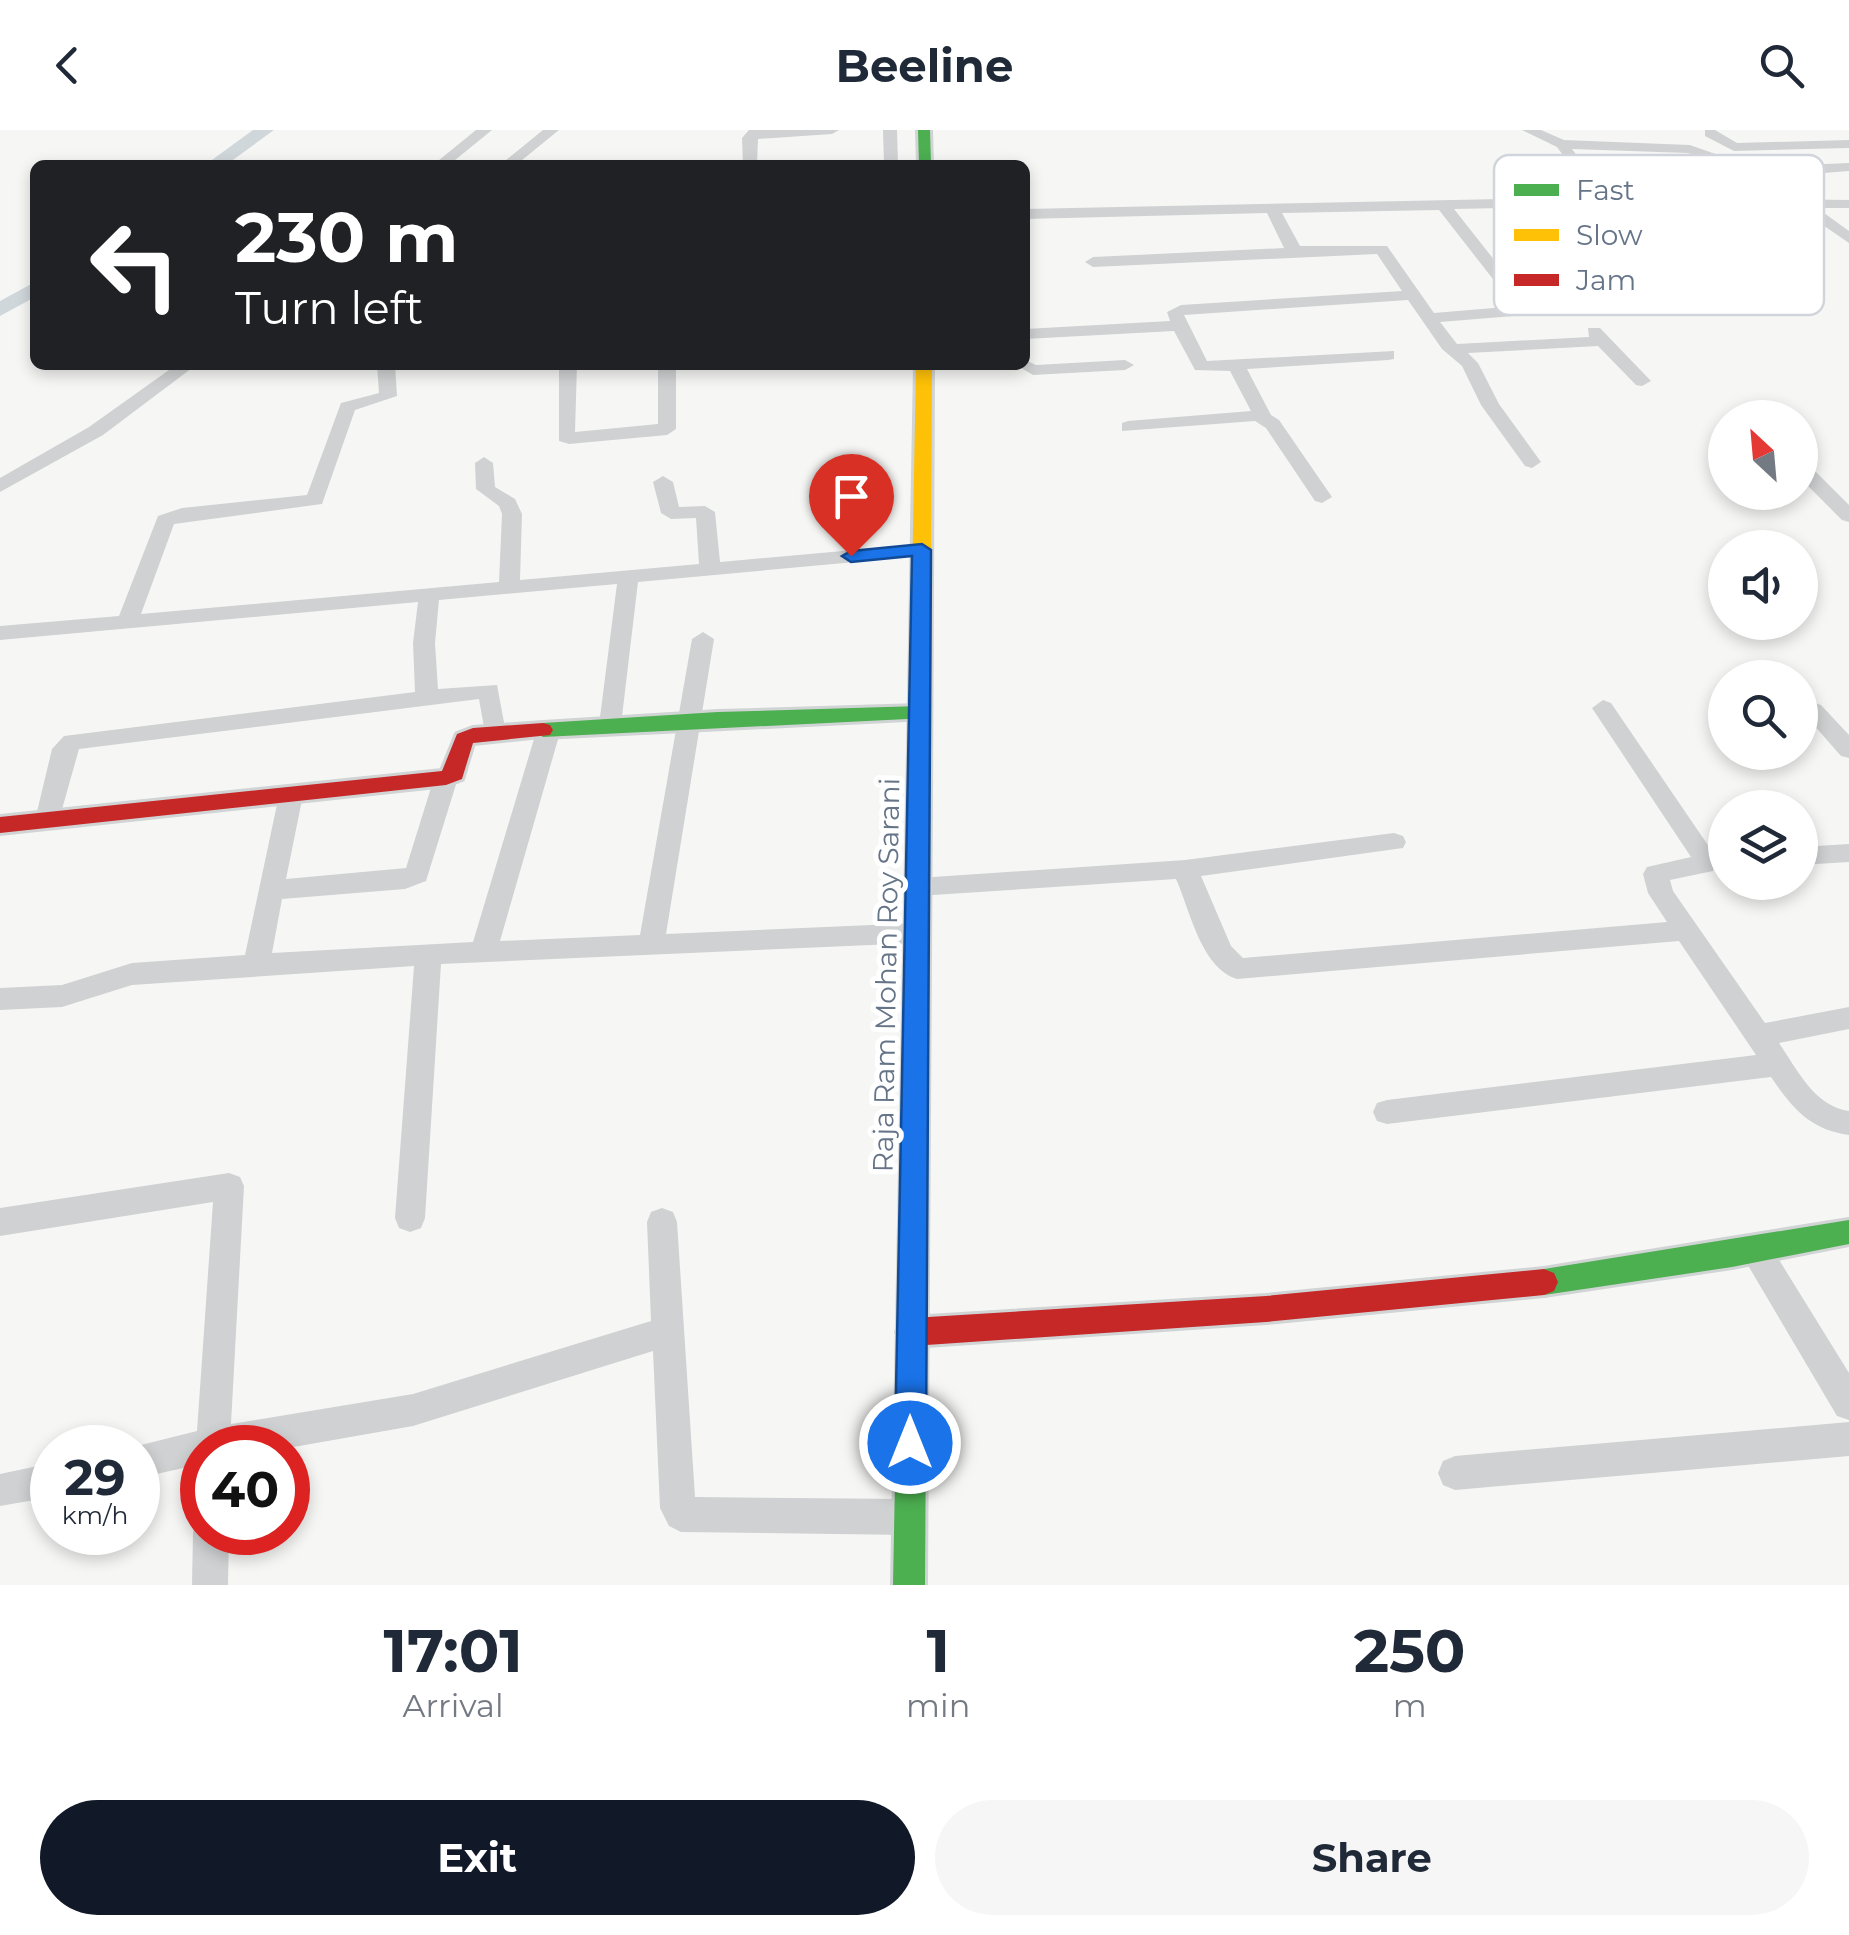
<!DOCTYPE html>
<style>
:root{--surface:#fff;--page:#f6f6f7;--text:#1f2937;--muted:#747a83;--accent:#111827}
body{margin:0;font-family:Montserrat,sans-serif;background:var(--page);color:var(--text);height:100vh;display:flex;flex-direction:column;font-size:38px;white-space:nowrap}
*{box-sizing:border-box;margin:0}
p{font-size:32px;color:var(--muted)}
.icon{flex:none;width:55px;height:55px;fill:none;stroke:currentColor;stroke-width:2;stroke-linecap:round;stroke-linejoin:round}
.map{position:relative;height:1455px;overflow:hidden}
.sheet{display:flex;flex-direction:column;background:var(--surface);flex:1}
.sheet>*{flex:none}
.banner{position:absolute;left:30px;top:30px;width:1000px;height:210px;border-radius:15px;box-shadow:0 5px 15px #0003;background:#202124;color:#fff;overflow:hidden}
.needle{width:65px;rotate:334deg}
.tools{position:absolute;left:1708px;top:270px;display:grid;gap:20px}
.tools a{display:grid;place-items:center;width:110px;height:110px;border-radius:50%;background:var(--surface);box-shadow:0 5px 15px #0003;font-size:50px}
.speed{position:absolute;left:30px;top:1295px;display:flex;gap:20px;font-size:50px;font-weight:700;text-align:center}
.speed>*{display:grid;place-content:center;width:130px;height:130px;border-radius:50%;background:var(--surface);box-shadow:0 5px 15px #0003;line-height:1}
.speed small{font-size:25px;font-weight:400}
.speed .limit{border:15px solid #d22;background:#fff;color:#111}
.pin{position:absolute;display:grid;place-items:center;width:85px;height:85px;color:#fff;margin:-102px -42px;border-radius:50% 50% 50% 0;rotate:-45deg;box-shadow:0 0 10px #0007}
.pin .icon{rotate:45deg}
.me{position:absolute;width:110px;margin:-55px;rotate:0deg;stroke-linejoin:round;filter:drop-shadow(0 0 8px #0008)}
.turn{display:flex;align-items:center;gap:35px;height:210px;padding:0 40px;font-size:45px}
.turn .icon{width:130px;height:130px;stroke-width:2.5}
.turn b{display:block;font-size:70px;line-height:85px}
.eta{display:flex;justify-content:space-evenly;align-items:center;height:170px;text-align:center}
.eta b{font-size:60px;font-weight:700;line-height:70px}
.primary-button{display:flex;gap:20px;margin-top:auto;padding:20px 40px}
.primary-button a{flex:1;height:115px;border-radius:60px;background:var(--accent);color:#fff;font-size:40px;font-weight:700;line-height:115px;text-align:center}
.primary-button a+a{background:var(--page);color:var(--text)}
header{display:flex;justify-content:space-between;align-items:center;height:130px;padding:0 40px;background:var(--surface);font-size:45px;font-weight:700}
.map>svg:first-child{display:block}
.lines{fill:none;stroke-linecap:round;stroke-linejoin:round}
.canal{fill:#d0d7db;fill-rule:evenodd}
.fast-casing{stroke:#d1d4d5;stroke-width:6}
.slow-casing{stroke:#d1d4d5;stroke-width:6}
.jam-casing{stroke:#d1d4d5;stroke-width:6}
.street{fill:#d0d1d2;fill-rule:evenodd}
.fast{fill:#4caf50;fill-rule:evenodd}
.slow{fill:#ffc107;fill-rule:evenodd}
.jam{fill:#c62828;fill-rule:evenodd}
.route{fill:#1a73e8;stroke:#114b97;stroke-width:2.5}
.labels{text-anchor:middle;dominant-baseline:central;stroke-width:10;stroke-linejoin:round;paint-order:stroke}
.street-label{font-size:28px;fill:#657487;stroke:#fff}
.key{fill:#fff;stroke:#d1d5db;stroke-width:2.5}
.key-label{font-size:28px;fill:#657487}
</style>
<header><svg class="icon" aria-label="back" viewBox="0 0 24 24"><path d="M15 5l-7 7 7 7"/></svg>Beeline<svg class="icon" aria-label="search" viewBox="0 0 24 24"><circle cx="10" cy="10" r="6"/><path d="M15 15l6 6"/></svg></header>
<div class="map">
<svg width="1849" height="1455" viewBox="0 0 1849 1455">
<rect width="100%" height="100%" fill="#f6f7f5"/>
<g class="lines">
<!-- canal -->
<path class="canal" d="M 253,0 L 274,0 L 226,35 L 205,35 Z
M 35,152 L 35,167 L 0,186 L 0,171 Z"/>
<defs>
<path id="fast" d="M 918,0 L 930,0 L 931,35 L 919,35 Z
M 920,576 L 927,578 L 930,583 L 927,588 L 543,607 L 533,600 L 543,593 L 718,582 Z
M 919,664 L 930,672 L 925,1455 L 893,1455 L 908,672 Z
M 1849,1090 L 1849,1114 L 1732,1137 L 1544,1165 L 1534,1161 L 1530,1152 L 1534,1143 L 1544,1139 Z"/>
<path id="slow" d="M 916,235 L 932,235 L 930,672 L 919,680 L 908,672 Z"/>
<path id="jam" d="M 543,593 L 550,595 L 553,600 L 550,605 L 473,613 L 462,649 L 446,655 L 0,703 L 0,687 L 442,641 L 457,604 L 473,598 Z
M 1544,1139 L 1554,1143 L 1558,1152 L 1554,1161 L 1544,1165 L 1266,1192 L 912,1216 L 902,1212 L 897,1202 L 902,1192 L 912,1188 L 1266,1166 Z"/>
</defs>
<!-- fast casing -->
<use href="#fast" class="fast-casing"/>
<!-- slow casing -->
<use href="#slow" class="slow-casing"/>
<!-- jam casing -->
<use href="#jam" class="jam-casing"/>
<!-- street -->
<path class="street" d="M 476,0 L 492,0 L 449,35 L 433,35 Z
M 543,0 L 559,0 L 516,35 L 500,35 Z
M 749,0 L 839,0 L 832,4 L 758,9 L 757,35 L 743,35 L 742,8 Z
M 883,0 L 897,0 L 898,35 L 884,35 Z
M 1522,0 L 1541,0 L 1564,10 L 1690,15 L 1752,37 L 1849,33 L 1849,41 L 1771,47 L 1745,44 L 1688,23 L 1572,19 L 1608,67 L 1849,70 L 1849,78 L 1817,78 L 1849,101 L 1849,113 L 1798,78 L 1636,75 L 1454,79 L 1510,150 L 1502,155 L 1496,153 L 1439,80 L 1282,83 L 1300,116 L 1387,116 L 1434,183 L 1719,159 L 1727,164 L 1719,169 L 1440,192 L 1457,214 L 1589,207 L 1588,198 L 1600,198 L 1651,251 L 1642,256 L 1636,255 L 1598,216 L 1468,223 L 1478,233 L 1499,274 L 1541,332 L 1532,338 L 1525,336 L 1481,275 L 1462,236 L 1442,219 L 1408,170 L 1184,185 L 1207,231 L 1394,221 L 1394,229 L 1388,230 L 1247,239 L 1271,285 L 1279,290 L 1332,367 L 1322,373 L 1315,371 L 1266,298 L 1255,291 L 1122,301 L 1122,293 L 1128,291 L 1251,281 L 1230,241 L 1195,240 L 1174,201 L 1025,209 L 1025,199 L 1170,191 L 1167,182 L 1181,175 L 1402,161 L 1377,124 L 1093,137 L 1085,132 L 1093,127 L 1284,118 L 1267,83 L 1025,89 L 1025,79 L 1593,67 L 1557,17 Z
M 1705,0 L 1715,0 L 1737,13 L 1849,10 L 1849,18 L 1734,21 L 1705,6 Z
M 1025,230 L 1036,235 L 1125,230 L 1134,235 L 1125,240 L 1033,245 L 1016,235 L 1025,235 Z
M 176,235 L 196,235 L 103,305 L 0,362 L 0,348 L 89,297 Z
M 377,235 L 395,235 L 397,266 L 355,280 L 322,374 L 174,394 L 141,484 L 499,452 L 502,384 L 499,376 L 476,359 L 475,333 L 484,327 L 493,333 L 495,357 L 515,369 L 522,384 L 520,450 L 699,434 L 696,388 L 671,389 L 661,383 L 653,352 L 663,346 L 673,352 L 679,377 L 705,376 L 715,382 L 720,432 L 921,414 L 931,420 L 921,426 L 638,452 L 621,595 L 610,603 L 599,595 L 617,454 L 439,470 L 435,513 L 438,559 L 497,555 L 506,603 L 502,609 L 486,609 L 479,569 L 79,619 L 59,690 L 56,696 L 38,696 L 35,690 L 52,619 L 64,606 L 415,562 L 413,513 L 418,472 L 0,510 L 0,496 L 119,486 L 158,386 L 182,378 L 307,365 L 341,273 L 379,263 Z
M 559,235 L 577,235 L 575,302 L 658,294 L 658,235 L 676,235 L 676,299 L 667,305 L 569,314 L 559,311 Z
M 1800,331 L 1807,333 L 1849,375 L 1849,392 L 1842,390 L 1800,348 Z
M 703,502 L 714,509 L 666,804 L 917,793 L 926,796 L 930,803 L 926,810 L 917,813 L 441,834 L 425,1088 L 421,1098 L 410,1102 L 399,1098 L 395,1088 L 414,836 L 132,855 L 62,877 L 0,880 L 0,858 L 62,855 L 132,833 L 245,825 L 279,665 L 291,657 L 303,665 L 286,749 L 406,738 L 434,648 L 446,640 L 458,648 L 426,751 L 405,759 L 282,769 L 272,823 L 473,812 L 537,599 L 549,591 L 561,599 L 500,811 L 640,805 L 692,509 Z
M 1603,570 L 1611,573 L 1716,727 L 1713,741 L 1670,750 L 1673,761 L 1765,893 L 1849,877 L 1849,899 L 1779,913 C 1797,939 1814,976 1849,981 L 1849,1005 C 1810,1000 1792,978 1771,947 L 1387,994 L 1377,991 L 1373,982 L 1377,973 L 1387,970 L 1756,925 L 1679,811 L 1237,849 C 1201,838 1190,780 1176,749 L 918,766 L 909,764 L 905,757 L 909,750 L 918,748 L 1185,730 L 1394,703 L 1403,706 L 1406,712 L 1403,718 L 1201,746 L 1231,816 L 1243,828 L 1667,792 L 1648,763 L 1643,744 L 1647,737 L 1691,727 L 1592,578 Z
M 1813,572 L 1821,575 L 1849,605 L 1849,628 L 1841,626 L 1805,585 L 1802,580 L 1805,575 Z
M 1849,714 L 1849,732 L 1800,735 L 1800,717 Z
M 229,1043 L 240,1047 L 244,1056 L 231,1294 L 413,1264 L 651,1191 L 647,1092 L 651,1082 L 662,1078 L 673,1082 L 677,1092 L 695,1367 L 909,1369 L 921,1375 L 927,1387 L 921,1399 L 909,1405 L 681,1402 L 669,1396 L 660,1378 L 653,1221 L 413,1296 L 288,1318 L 202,1318 L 202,1334 L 138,1348 L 138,1318 L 129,1318 L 197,1301 L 213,1072 L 0,1106 L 0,1078 Z
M 1757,1108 L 1768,1112 L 1849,1243 L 1849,1290 L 1837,1286 L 1746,1132 L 1741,1122 L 1746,1112 Z
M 1849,1292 L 1849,1326 L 1455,1360 L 1443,1355 L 1438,1343 L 1443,1331 L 1455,1326 Z
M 52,1333 L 52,1367 L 0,1376 L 0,1344 Z
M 202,1388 L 202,1402 L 229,1402 L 228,1455 L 192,1455 L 193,1402 Z"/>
<!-- fast -->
<use href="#fast" class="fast"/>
<!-- slow -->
<use href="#slow" class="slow"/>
<!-- jam -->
<use href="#jam" class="jam"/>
</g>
<!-- route -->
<path class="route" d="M 922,414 L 931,420 L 926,1313 L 921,1324 L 910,1328 L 900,1324 L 895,1313 L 912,426 L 851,432 L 842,426 L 851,421 Z"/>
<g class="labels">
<!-- street labels -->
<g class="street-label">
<text transform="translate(886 845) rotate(-89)">Raja Ram Mohan Roy Sarani</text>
</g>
</g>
<!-- legend -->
<rect x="1494" y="25" width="330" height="160" rx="15" class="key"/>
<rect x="1514" y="54" width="45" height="12" fill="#4caf50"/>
<rect x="1514" y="99" width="45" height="12" fill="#ffc107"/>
<rect x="1514" y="144" width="45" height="12" fill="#c62828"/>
<g class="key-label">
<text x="1576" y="70">Fast</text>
<text x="1576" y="115">Slow</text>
<text x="1576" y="160">Jam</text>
</g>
</svg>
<div class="tools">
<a><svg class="needle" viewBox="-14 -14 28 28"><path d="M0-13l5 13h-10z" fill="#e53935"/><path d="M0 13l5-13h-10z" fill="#747a83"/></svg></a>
<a><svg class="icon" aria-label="sound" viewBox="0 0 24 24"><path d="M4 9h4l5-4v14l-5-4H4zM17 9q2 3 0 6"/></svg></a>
<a><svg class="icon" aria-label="search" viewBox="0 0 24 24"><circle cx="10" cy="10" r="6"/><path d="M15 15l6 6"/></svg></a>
<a><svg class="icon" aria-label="layers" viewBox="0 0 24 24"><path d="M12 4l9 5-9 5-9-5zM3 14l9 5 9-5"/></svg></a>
</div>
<div class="speed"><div>29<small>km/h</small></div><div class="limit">40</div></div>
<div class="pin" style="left:851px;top:426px;background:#d93025"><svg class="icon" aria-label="arrive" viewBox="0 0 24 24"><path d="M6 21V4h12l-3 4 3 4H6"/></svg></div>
<svg class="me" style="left:910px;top:1313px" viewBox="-20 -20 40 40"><circle r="17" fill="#1a73e8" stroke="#fff" stroke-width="3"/><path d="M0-11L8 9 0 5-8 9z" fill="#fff"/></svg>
<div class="banner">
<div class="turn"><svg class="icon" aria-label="left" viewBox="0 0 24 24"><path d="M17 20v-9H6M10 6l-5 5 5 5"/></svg><div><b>230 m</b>Turn left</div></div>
</div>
</div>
<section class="sheet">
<div class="eta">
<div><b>17:01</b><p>Arrival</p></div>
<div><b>1</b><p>min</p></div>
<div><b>250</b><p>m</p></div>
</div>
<div class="primary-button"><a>Exit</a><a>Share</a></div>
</section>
